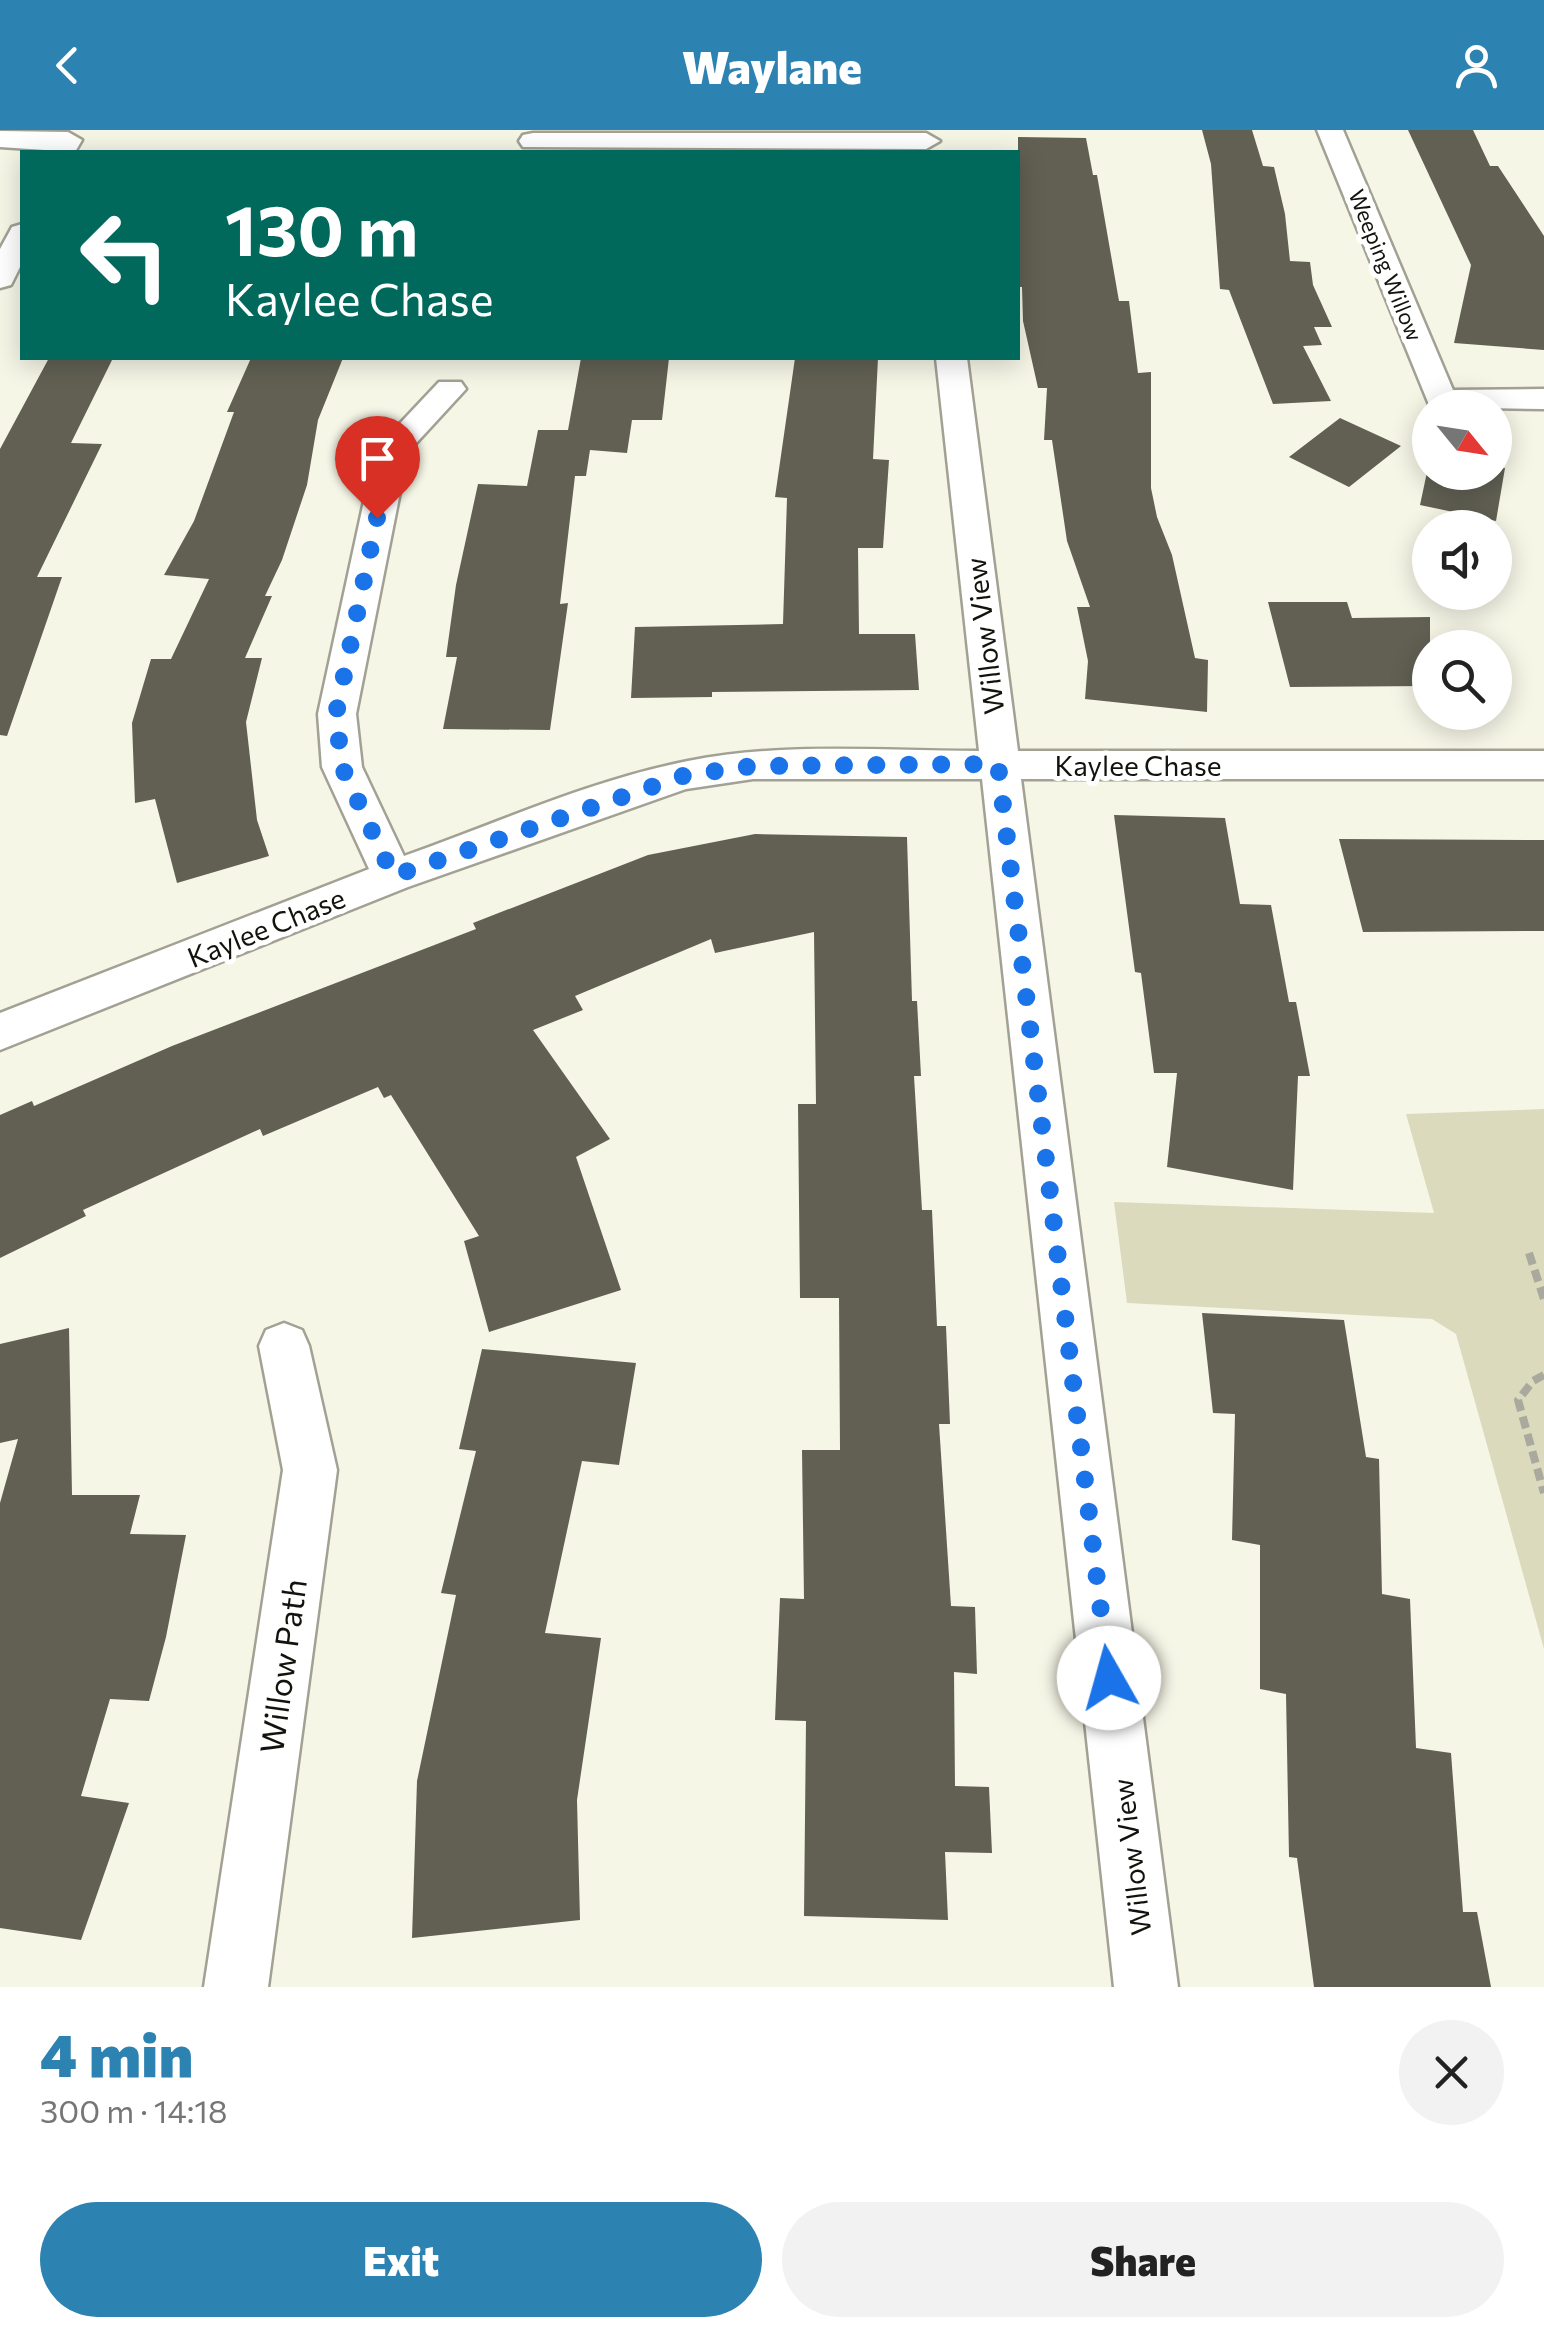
<!DOCTYPE html>
<meta charset="utf-8">
<style>
:root{--surface:#fff;--page:#f2f2f2;--text:#222;--muted:#767676;--accent:#2c82b1}
body{margin:0;font-family:Commissioner,sans-serif;background:var(--page);color:var(--text);height:100vh;display:flex;flex-direction:column;font-size:38px;white-space:nowrap}
*{box-sizing:border-box;margin:0}
p{font-size:32px;color:var(--muted)}
.icon{flex:none;width:55px;height:55px;fill:none;stroke:currentColor;stroke-width:2;stroke-linecap:round;stroke-linejoin:round}
.map{position:relative;height:1857px;overflow:hidden}
.details{display:flex;flex-direction:column;background:var(--surface);flex:1}
.details>*{flex:none}
.hud{position:absolute;left:20px;top:20px;width:1000px;height:210px;border-radius:0px;box-shadow:0 5px 25px #0003;background:#00695c;color:#fff;overflow:hidden}
.needle{width:65px;rotate:120deg}
.buttons{position:absolute;left:1412px;top:260px;display:grid;gap:20px}
.buttons a{display:grid;place-items:center;width:100px;height:100px;border-radius:50%;background:var(--surface);box-shadow:0 5px 25px #0003;font-size:50px}
.pin{position:absolute;display:grid;place-items:center;width:85px;height:85px;color:#fff;margin:-102px -42px;border-radius:50% 50% 50% 0;rotate:-45deg;box-shadow:0 0 10px #0007}
.pin .icon{rotate:45deg}
.me{position:absolute;width:110px;margin:-55px;rotate:353deg;stroke-linejoin:round;filter:drop-shadow(0 0 8px #0008)}
.turn{display:flex;align-items:center;gap:35px;height:210px;padding:0 40px;font-size:45px}
.turn .icon{width:130px;height:130px;stroke-width:2.5}
.turn b{display:block;font-size:70px;line-height:85px}
.round{display:grid;place-items:center;flex:none;width:105px;height:105px;border-radius:52px;background:var(--page)}
.head{display:flex;align-items:center;justify-content:space-between;height:170px;padding:0 40px}
h1{font-size:60px;font-weight:800;line-height:75px;color:var(--accent)}
.primary-button{display:flex;gap:20px;margin-top:auto;padding:20px 40px}
.primary-button a{flex:1;height:115px;border-radius:60px;background:var(--accent);color:#fff;font-size:40px;font-weight:800;line-height:115px;text-align:center}
.primary-button a+a{background:var(--page);color:var(--text)}
header{display:flex;justify-content:space-between;align-items:center;height:130px;padding:0 40px;background:var(--accent);color:#fff;font-size:45px;font-weight:800}
.map>svg:first-child{display:block}
.green{fill:#dcdabc}
.building{fill:#616053}
.lines{fill:none;stroke-linecap:round;stroke-linejoin:round}
.minor-casing{stroke:#a2a193;stroke-width:5}
.path{stroke:#a9a99e;stroke-width:8;stroke-dasharray:12 6;stroke-linecap:butt}
.minor{fill:#fff;fill-rule:evenodd}
.route{stroke:#1a73e8;stroke-width:18;stroke-dasharray:0 32.4}
.labels{text-anchor:middle;dominant-baseline:central;stroke-width:10;stroke-linejoin:round;paint-order:stroke}
.far-street-label{font-size:22px;fill:#13130e;stroke:#fff}
.street-label{font-size:28px;fill:#13130e;stroke:#fff}
.near-street-label{font-size:32px;fill:#13130e;stroke:#fff}
</style>
<header><svg class="icon" aria-label="back" viewBox="0 0 24 24"><path d="M15 5l-7 7 7 7"/></svg>Waylane<svg class="icon" aria-label="person" viewBox="0 0 24 24"><circle cx="12" cy="8" r="4"/><path d="M4 21q1-7 8-7t8 7"/></svg></header>
<div class="map">
<svg width="1544" height="1857" viewBox="0 0 1544 1857">
<rect width="100%" height="100%" fill="#f6f6e7"/>
<!-- green -->
<path class="green" d="M 1544,979 L 1544,1519 L 1456,1204 L 1432,1189 L 1127,1173 L 1114,1072 L 1434,1083 L 1406,984 Z"/>
<!-- building -->
<path class="building" d="M 1202,0 L 1252,0 L 1263,36 L 1274,37 L 1285,84 L 1290,131 L 1310,132 L 1313,155 L 1332,197 L 1314,197 L 1322,215 L 1303,216 L 1331,271 L 1273,274 L 1229,160 L 1220,159 L 1211,34 Z
M 1408,0 L 1473,0 L 1490,36 L 1498,36 L 1544,106 L 1544,220 L 1454,213 L 1471,135 Z
M 1018,7 L 1086,8 L 1093,45 L 1097,45 L 1119,171 L 1129,171 L 1138,243 L 1151,242 L 1151,358 L 1157,387 L 1172,425 L 1195,528 L 1208,530 L 1207,582 L 1085,569 L 1088,531 L 1077,477 L 1090,477 L 1067,411 L 1052,310 L 1044,310 L 1047,258 L 1038,258 L 1023,191 L 1022,157 L 1018,157 Z
M 49,228 L 113,228 L 71,313 L 102,314 L 37,447 L 62,447 L 7,606 L 0,605 L 0,319 Z
M 251,228 L 343,228 L 318,290 L 307,355 L 282,430 L 265,466 L 272,466 L 245,528 L 262,528 L 246,592 L 257,690 L 269,726 L 177,753 L 155,669 L 135,673 L 132,593 L 151,529 L 171,529 L 209,449 L 164,445 L 194,391 L 234,282 L 227,282 Z
M 581,228 L 669,228 L 662,290 L 632,290 L 627,323 L 590,320 L 586,346 L 575,346 L 560,474 L 568,473 L 550,600 L 443,599 L 457,527 L 446,527 L 456,455 L 478,354 L 527,356 L 538,300 L 568,300 Z
M 795,228 L 878,228 L 873,329 L 889,330 L 883,418 L 858,418 L 859,504 L 915,504 L 919,560 L 712,562 L 712,567 L 631,568 L 635,497 L 783,494 L 787,368 L 775,367 Z
M 1340,288 L 1401,316 L 1349,357 L 1289,327 Z
M 1430,328 L 1430,342 L 1495,342 L 1495,336 L 1505,338 L 1496,391 L 1420,375 Z
M 1268,472 L 1347,472 L 1352,488 L 1430,487 L 1430,556 L 1290,557 Z
M 1114,685 L 1225,688 L 1240,774 L 1271,775 L 1289,872 L 1296,872 L 1310,946 L 1298,946 L 1293,1060 L 1167,1037 L 1177,943 L 1154,943 L 1141,843 L 1135,842 Z
M 755,704 L 907,707 L 912,871 L 917,871 L 921,946 L 914,946 L 922,1080 L 932,1080 L 937,1196 L 946,1196 L 950,1294 L 939,1294 L 951,1476 L 975,1477 L 977,1544 L 954,1542 L 955,1656 L 989,1657 L 992,1723 L 945,1722 L 948,1790 L 804,1786 L 806,1591 L 775,1590 L 780,1468 L 804,1469 L 802,1320 L 840,1320 L 839,1168 L 800,1168 L 798,974 L 816,974 L 814,802 L 715,823 L 711,809 L 575,866 L 583,880 L 533,900 L 610,1009 L 576,1027 L 621,1160 L 489,1202 L 464,1111 L 479,1106 L 391,965 L 384,968 L 378,957 L 263,1006 L 260,999 L 83,1080 L 86,1086 L 0,1128 L 0,985 L 32,971 L 34,976 L 172,916 L 476,799 L 473,793 L 648,725 Z
M 1339,709 L 1544,710 L 1544,801 L 1363,802 Z
M 1202,1183 L 1344,1190 L 1366,1327 L 1379,1329 L 1382,1464 L 1410,1469 L 1416,1618 L 1451,1623 L 1463,1782 L 1477,1782 L 1491,1857 L 1314,1857 L 1297,1728 L 1289,1727 L 1286,1564 L 1260,1559 L 1260,1415 L 1232,1410 L 1235,1284 L 1213,1283 Z
M 69,1198 L 72,1365 L 140,1365 L 130,1404 L 186,1405 L 166,1507 L 149,1571 L 110,1569 L 81,1666 L 129,1673 L 81,1810 L 0,1798 L 0,1373 L 18,1309 L 0,1313 L 0,1214 Z
M 482,1219 L 636,1233 L 619,1335 L 582,1331 L 545,1503 L 601,1508 L 577,1670 L 580,1790 L 412,1808 L 417,1651 L 456,1465 L 441,1463 L 476,1321 L 459,1319 Z"/>
<g class="lines">
<defs>
<path id="minor" d="M 1317,0 L 1343,0 L 1453,260 L 1544,259 L 1544,279 L 1430,277 Z
M 0,1 L 68,2 L 82,10 L 75,22 L 0,17 Z
M 533,3 L 926,3 L 940,11 L 926,19 L 523,17 L 519,11 L 523,5 Z
M 22,94 L 22,133 L 11,155 L 0,158 L 0,119 L 12,97 Z
M 936,228 L 967,228 L 1018,621 L 1544,621 L 1544,649 L 1021,649 L 1178,1857 L 1114,1857 L 982,649 L 753,649 L 686,659 L 408,757 L 0,920 L 0,883 L 369,739 L 322,637 L 318,584 L 375,320 L 439,252 L 461,252 L 466,259 L 408,322 L 356,584 L 362,637 L 404,726 C 497,693 591,650 688,631 C 782,612 883,621 979,621 Z
M 284,1193 L 302,1200 L 309,1216 L 337,1340 L 268,1857 L 204,1857 L 283,1340 L 259,1216 L 266,1200 Z"/>
</defs>
<!-- minor casing -->
<use href="#minor" class="minor-casing"/>
<!-- path -->
<path class="path" d="M 1529,1123 L 1544,1169
M 1544,1245 L 1533,1251 L 1518,1270 L 1544,1363"/>
<!-- minor -->
<use href="#minor" class="minor"/>
</g>
<g class="lines">
<!-- route -->
<path class="route" d="M 377,388 L 336,584 L 342,637 L 393,746 L 686,645 L 753,636 L 998,634 L 1109,1548"/>
</g>
<g class="labels">
<!-- far-street labels -->
<g class="far-street-label">
<text transform="translate(1386 135) rotate(68)">Weeping Willow</text>
</g>
<!-- street labels -->
<g class="street-label">
<text transform="translate(984 506) rotate(-97)">Willow View</text>
<text x="1138" y="635">Kaylee Chase</text>
<text transform="translate(266 797) rotate(-22)">Kaylee Chase</text>
<text transform="translate(1131 1727) rotate(-97)">Willow View</text>
</g>
<!-- near-street labels -->
<g class="near-street-label">
<text transform="translate(282 1536) rotate(-82)">Willow Path</text>
</g>
</g>
</svg>
<div class="buttons">
<a><svg class="needle" viewBox="-14 -14 28 28"><path d="M0-13l5 13h-10z" fill="#e53935"/><path d="M0 13l5-13h-10z" fill="#767676"/></svg></a>
<a><svg class="icon" aria-label="sound" viewBox="0 0 24 24"><path d="M4 9h4l5-4v14l-5-4H4zM17 9q2 3 0 6"/></svg></a>
<a><svg class="icon" aria-label="search" viewBox="0 0 24 24"><circle cx="10" cy="10" r="6"/><path d="M15 15l6 6"/></svg></a>
</div>
<div class="pin" style="left:377px;top:388px;background:#d93025"><svg class="icon" aria-label="arrive" viewBox="0 0 24 24"><path d="M6 21V4h12l-3 4 3 4H6"/></svg></div>
<svg class="me" style="left:1109px;top:1548px" viewBox="-20 -20 40 40"><circle r="19" fill="#fff"/><path d="M0-13L10 11 0 6-10 11z" fill="#1a73e8"/></svg>
<div class="hud">
<div class="turn"><svg class="icon" aria-label="left" viewBox="0 0 24 24"><path d="M17 20v-9H6M10 6l-5 5 5 5"/></svg><div><b>130 m</b>Kaylee Chase</div></div>
</div>
</div>
<section class="details">
<div class="head"><div><h1>4 min</h1><p>300 m · 14:18</p></div><a class="round"><svg class="icon" aria-label="close" viewBox="0 0 24 24"><path d="M6 6l12 12M18 6L6 18"/></svg></a></div>
<div class="primary-button"><a>Exit</a><a>Share</a></div>
</section>
